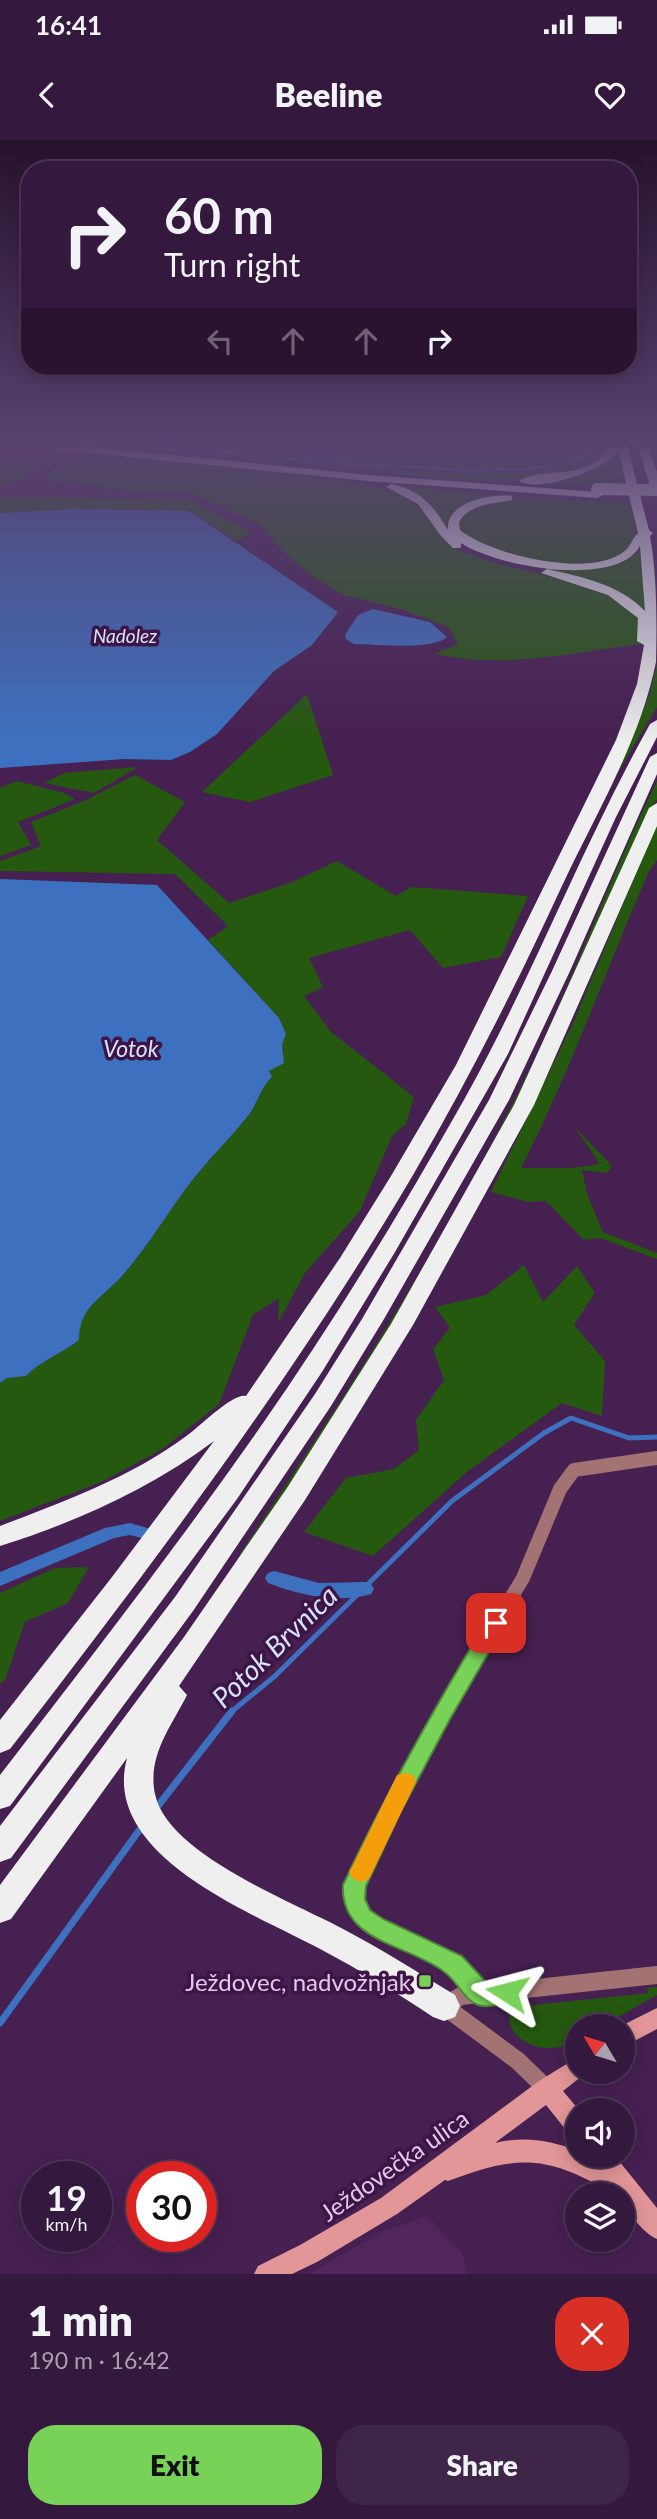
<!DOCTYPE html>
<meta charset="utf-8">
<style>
:root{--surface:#34183d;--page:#3f2548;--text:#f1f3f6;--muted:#a9a0b0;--line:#4e3757;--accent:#78d258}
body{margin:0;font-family:Lato,sans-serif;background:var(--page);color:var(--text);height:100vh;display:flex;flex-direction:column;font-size:26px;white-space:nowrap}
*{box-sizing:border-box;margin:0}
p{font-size:23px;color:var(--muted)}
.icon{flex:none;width:38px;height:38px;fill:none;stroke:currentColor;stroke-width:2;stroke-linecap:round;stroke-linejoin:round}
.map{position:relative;height:2134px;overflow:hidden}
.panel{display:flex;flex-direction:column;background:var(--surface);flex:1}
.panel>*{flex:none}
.hud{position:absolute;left:21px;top:21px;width:616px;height:214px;border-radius:28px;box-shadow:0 4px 18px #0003,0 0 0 2px var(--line);background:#34183d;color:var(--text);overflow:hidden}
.needle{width:46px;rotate:308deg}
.fabs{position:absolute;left:565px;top:1874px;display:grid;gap:14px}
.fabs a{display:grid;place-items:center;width:70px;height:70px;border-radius:50%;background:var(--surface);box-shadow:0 4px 18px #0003,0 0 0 2px var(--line);font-size:35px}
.speed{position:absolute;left:21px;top:2021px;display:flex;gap:14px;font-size:35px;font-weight:700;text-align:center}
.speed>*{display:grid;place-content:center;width:91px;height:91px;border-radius:50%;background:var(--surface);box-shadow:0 4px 18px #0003,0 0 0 2px var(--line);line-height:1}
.speed small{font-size:18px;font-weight:400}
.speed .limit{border:10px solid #d22;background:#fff;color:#111}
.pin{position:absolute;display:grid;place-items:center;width:60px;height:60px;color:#fff;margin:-30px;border-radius:14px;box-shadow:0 4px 10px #0006}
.me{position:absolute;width:77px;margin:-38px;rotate:279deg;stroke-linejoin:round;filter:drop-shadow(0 0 5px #0008)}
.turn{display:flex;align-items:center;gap:24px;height:147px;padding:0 28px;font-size:32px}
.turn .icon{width:91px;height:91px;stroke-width:2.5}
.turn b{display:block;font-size:49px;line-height:60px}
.lanes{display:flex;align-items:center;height:66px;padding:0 28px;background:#0003;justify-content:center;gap:35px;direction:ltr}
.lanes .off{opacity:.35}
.round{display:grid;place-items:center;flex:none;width:74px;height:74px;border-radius:28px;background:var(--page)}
.overview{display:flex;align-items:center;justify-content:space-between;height:119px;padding:0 28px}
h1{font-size:42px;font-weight:800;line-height:52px}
.cta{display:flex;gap:14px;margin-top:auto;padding:14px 28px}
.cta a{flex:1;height:80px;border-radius:28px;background:var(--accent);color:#111;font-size:28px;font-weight:800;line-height:80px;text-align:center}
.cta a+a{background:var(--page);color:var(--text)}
.status{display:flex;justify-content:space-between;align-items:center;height:49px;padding:0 35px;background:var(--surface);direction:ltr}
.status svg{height:19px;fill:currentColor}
header{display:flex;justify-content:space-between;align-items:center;height:91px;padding:0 28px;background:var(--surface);font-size:32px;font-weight:800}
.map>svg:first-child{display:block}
.built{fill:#51265e}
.green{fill:#25590f}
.water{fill:#3d71c0}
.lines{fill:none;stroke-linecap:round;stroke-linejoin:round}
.stream-far2{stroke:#3d71c0;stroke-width:2.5}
.stream-far1{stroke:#3d71c0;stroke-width:5}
.stream{stroke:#3d71c0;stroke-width:7}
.canal{fill:#3d71c0;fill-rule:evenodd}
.street-far1{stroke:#a37373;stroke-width:14}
.street{stroke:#a37373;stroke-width:18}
.secondary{fill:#e29697;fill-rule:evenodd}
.highway{fill:#efefef;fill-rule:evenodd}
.highway-bridge{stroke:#efefef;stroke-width:12}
.route{fill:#78d258;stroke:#4e8839;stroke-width:2}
.slow{fill:#f59e0b}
.poi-dot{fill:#78d258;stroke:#3c1546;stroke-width:2.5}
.labels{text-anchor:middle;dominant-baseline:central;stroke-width:7;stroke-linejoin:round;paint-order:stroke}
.far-water-label{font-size:19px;font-style:italic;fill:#d6e4f9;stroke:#3c1546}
.water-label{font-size:23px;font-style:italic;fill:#d6e4f9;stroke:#3c1546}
.near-poi-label{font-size:24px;fill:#e1cae8;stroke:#3c1546;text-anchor:end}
.near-street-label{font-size:24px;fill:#e1cae8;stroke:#3c1546}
.near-water-label{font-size:28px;font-style:italic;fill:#d6e4f9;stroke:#3c1546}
</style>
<div class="status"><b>16:41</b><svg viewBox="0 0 49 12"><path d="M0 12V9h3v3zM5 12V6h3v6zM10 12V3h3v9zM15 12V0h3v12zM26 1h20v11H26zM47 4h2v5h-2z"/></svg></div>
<header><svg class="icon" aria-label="back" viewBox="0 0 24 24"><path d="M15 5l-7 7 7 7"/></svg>Beeline<svg class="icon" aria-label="heart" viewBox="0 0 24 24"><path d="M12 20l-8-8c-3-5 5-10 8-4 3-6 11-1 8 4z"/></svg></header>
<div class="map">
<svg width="657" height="2134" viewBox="0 0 657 2134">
<rect width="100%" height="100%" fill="#462051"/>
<!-- built -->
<path class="built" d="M 157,305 L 475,305 L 331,321 Z
M 426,2076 L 463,2114 L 467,2134 L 309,2134 L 383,2091 Z"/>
<!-- green -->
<path class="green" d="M 112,305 L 157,305 L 330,321 L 333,317 L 382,315 L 475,305 L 611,305 C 605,331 543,338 521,340 C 463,344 403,335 346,328 C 268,320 190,313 112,305 Z
M 85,312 L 344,340 L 399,352 L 421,367 L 443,399 L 458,410 L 491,422 L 573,442 L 613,456 L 635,473 L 640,482 L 640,504 C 569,513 507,529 434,514 L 458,504 L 448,487 L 404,470 L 344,455 L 310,435 L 290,418 L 261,386 L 190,352 L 132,352 L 43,339 L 48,333 Z
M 616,314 L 625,347 L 512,343 C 549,342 587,340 616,314 Z
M 0,319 L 59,319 L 24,339 L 0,348 Z
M 387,344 L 519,356 L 500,357 L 454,373 L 450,378 L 449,389 L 457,400 L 480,413 L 454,398 L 427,360 Z
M 0,357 L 190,359 L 252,393 L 236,401 L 189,371 L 77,369 L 0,373 Z
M 531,359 L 629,362 C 631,372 638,388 635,399 C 625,433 530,425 505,415 C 490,409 476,400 462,393 L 459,385 L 462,376 C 484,362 506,360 531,359 Z
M 640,411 L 646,473 C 617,436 526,430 482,413 C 519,426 607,436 640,411 Z
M 657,524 L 657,567 L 616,635 L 649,556 Z
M 307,554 L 333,635 L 250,662 L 202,652 Z
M 138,627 L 94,653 L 44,643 L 64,633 Z
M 135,635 L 185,662 L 157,700 L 229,763 L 292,742 L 337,721 L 396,756 L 411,747 L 528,756 L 501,817 L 443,828 L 410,790 L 309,818 L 323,847 L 304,856 L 331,892 L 414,957 L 406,984 L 392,996 L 360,1071 L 305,1133 L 278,1183 L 279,1158 L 253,1175 L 219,1264 L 161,1310 L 101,1342 L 0,1381 L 0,1243 L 6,1238 L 26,1236 C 40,1221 61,1214 78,1201 C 79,1168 100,1159 121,1137 C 148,1107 169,1070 194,1038 C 211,1017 230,998 247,977 C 258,964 259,949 271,937 L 269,931 L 284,913 L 282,905 L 286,894 L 279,878 L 208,800 L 228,786 L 175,734 L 0,731 L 0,721 L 41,706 L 31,682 L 84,661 Z
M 17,641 L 64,653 L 75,659 L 18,682 L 31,705 L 0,716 L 0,648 Z
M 657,641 L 657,659 L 646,676 C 603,771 564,868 518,961 C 440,1119 341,1269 243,1415 L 240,1414 C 337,1269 433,1121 512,965 C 566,860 605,748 657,641 Z
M 657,684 L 657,720 L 649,731 C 606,830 570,932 521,1028 L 571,1028 L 600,1024 L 574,986 L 612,1026 L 607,1033 L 582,1030 L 587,1054 L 603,1092 L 657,1113 L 657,1119 L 600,1098 L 584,1100 L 546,1061 L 528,1062 L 491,1052 L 574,881 Z
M 524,1125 L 543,1162 L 577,1126 L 595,1153 L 574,1185 L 605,1221 L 602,1276 L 562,1263 L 468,1331 L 373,1416 L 304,1392 L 346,1338 L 394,1329 L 419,1310 L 416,1280 L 444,1240 L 433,1209 L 450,1188 L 435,1167 L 486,1155 Z
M 89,1427 L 68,1463 L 25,1482 L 5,1540 L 0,1544 L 0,1453 L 55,1428 Z
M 657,1847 L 657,1855 L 602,1886 L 578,1886 L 577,1900 C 533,1926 488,1882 520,1861 L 525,1866 L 648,1853 L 647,1848 Z"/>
<!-- water -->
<path class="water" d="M 77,369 L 189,371 L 338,472 L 312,505 L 274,531 L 217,594 L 190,612 L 171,620 L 125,619 L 0,628 L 0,373 Z
M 373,469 L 430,482 L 447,497 C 432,511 376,504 354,504 L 346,499 L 345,495 L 358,475 Z
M 0,739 L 157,745 L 279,878 L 286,894 L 282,905 L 284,923 L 269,931 L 272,937 C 259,949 258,964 247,977 C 230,998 211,1017 194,1038 C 169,1070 148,1107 121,1137 C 100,1159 79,1168 79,1200 C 61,1214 40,1221 26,1236 L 7,1238 L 0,1243 Z"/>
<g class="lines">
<!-- stream-far2 -->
<path class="stream-far2" d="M 157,305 L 318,322 L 466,330 L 530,329 L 577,321 L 599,305"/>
<!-- stream-far1 -->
<path class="stream-far1" d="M 231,1572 L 275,1536 L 452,1361 L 544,1293 L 571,1278 L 629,1298 L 657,1297"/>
<!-- stream -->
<path class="stream" d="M 157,1667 L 232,1571
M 0,1883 L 143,1685"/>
<!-- canal -->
<path class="canal" d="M 130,1383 L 151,1389 L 153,1393 L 151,1397 L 145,1399 L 130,1395 L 114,1398 L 0,1446 L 0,1432 L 105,1388 Z
M 274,1431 L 319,1443 L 365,1442 L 371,1444 L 374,1449 L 371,1454 C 338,1464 299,1455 268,1443 L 265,1438 L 268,1433 Z"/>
<!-- street-far1 -->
<path class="street-far1" d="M 443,1572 L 523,1438 L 560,1349 L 574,1330 L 657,1318"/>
<!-- street -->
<path class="street" d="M 444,1571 L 391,1668 L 355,1746 C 354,1761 357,1771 368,1782 C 413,1812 445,1805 482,1855
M 547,1949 L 518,1921 L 444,1866 L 461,1856 L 657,1835"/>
<!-- secondary -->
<path class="secondary" d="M 657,1868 L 657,1889 L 623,1907 L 623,1886 L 621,1886 Z
M 578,1917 L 578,1932 L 587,1932 L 563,1951 L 579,1970 L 578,1998 L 570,1995 L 546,1965 L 495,2003 C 524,1996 550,2000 578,2011 L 578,2016 L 615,2016 L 657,2068 L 657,2099 C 643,2093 623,2069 623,2054 L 614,2054 C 547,2015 520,2014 448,2041 L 445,2040 L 397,2074 L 317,2122 L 292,2134 L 254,2134 L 258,2126 L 300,2105 L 381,2058 L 539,1941 Z"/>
<!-- highway -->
<path class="highway" d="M 36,305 L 74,305 L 369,335 L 597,352 L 603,355 L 597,358 L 369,341 L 41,308 Z
M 610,305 L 627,305 L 649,390 L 653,393 L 650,396 C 657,433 657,485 656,522 C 640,602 595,675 561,748 C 516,846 467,942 413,1035 C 294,1237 153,1424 10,1609 L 0,1613 L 0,1580 L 112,1437 L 214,1301 C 152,1348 74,1383 0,1406 L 0,1386 C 63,1362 131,1337 185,1297 C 199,1288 232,1253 246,1256 L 340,1118 L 391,1036 L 456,925 L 616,600 L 637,544 L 644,505 L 637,501 L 638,478 L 608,455 L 541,433 L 547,429 C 582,437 619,444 645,471 L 640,406 C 616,449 495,426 461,403 L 461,408 L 453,408 L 441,396 L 418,364 L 386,347 L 392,344 C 421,351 433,365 448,390 C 445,362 491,353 512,356 L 512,360 C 492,364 471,363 459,382 L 460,390 C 491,415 592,440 626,410 C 631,405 633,397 638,393 L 618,310 C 607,331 536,353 519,341 C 542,325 590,344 610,305 Z
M 637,305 L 647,305 L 657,332 L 657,351 L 651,348 Z
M 657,580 L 657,597 L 616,677 L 508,914 L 395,1112 L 322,1232 L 237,1359 L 10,1666 L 0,1669 L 0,1635 C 89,1520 178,1405 261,1286 C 335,1180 402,1070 465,958 C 533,836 582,706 650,584 Z
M 657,613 L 657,634 L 570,831 L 509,960 L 384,1179 L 331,1266 L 193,1471 L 11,1718 L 0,1722 L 0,1686 L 175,1457 L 315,1254 L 362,1179 L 489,960 L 552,831 L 650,617 Z
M 657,663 L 657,686 L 534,965 L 413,1185 L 305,1360 L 179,1546 L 187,1555 C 171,1587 147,1616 155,1654 C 167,1714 295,1763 345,1790 C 383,1810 419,1833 455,1855 L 460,1866 L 455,1877 L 444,1881 L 433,1877 C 397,1853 360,1830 322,1810 C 256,1774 100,1717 127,1618 L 11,1779 L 0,1783 L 0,1745 L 184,1497 L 287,1348 L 391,1184 L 514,965 L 649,668 Z"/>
<!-- highway-bridge -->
<path class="highway-bridge" d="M 597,349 L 657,350"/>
</g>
<!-- sky -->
<linearGradient id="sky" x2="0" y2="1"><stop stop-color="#26122d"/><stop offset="0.5" stop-color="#574270"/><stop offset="1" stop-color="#574270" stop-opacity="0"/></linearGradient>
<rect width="657" height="604" fill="url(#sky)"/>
<!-- route -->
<path class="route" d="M 496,1475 L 503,1477 L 506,1483 L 450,1579 L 400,1673 L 366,1746 L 365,1759 L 370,1770 L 383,1779 L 462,1816 L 487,1843 L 507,1841 L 516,1844 L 519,1852 L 516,1860 C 505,1864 489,1868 478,1865 C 464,1860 456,1839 443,1831 C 407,1804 340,1802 343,1745 C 386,1653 436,1565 489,1477 Z"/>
<!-- slow -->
<path class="slow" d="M 405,1633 L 413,1635 L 416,1642 L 369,1739 L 361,1742 L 353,1739 L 349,1732 L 353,1725 L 397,1635 Z"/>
<!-- markers -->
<rect class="poi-dot" x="418" y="1834" width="14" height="14" rx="3.5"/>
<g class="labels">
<!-- far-water labels -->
<g class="far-water-label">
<text x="125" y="495">Nadolez</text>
</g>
<!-- water labels -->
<g class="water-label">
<text x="131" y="908">Votok</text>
</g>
<!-- near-poi labels -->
<g class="near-poi-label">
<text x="411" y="1841">Ježdovec, nadvožnjak</text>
</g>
<!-- near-street labels -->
<g class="near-street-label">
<text transform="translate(394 2025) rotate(-35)">Ježdovečka ulica</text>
</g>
<!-- near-water labels -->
<g class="near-water-label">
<text transform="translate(274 1506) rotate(-44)">Potok Brvnica</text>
</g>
</g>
</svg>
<div class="fabs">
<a><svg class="needle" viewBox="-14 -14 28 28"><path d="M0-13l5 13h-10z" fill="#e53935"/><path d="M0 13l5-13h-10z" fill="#a9a0b0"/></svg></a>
<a><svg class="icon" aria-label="sound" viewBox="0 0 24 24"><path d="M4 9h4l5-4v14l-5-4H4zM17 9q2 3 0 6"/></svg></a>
<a><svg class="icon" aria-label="layers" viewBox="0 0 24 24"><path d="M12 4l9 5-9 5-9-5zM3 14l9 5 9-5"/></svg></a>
</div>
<div class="speed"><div>19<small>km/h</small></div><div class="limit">30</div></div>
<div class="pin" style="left:496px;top:1483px;background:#d93025"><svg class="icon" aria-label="arrive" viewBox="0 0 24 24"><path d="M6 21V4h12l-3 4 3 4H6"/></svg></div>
<svg class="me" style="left:507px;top:1852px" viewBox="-20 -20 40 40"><path d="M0-17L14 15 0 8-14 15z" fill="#78d258" stroke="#fff" stroke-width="4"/></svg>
<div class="hud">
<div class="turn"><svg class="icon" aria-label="right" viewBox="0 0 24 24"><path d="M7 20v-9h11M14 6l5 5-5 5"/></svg><div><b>60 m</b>Turn right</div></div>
<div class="lanes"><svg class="icon off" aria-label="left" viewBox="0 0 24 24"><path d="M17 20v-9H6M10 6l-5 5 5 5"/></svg><svg class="icon off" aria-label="ahead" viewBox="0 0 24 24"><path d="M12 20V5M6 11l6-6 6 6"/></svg><svg class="icon off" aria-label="ahead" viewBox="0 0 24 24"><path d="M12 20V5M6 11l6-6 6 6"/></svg><svg class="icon" aria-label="right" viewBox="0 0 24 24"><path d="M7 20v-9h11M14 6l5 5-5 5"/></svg></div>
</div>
</div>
<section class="panel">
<div class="overview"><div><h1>1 min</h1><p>190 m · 16:42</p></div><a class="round" style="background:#d93025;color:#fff"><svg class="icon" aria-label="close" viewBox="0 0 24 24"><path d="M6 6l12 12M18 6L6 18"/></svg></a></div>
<div class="cta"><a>Exit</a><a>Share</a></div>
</section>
